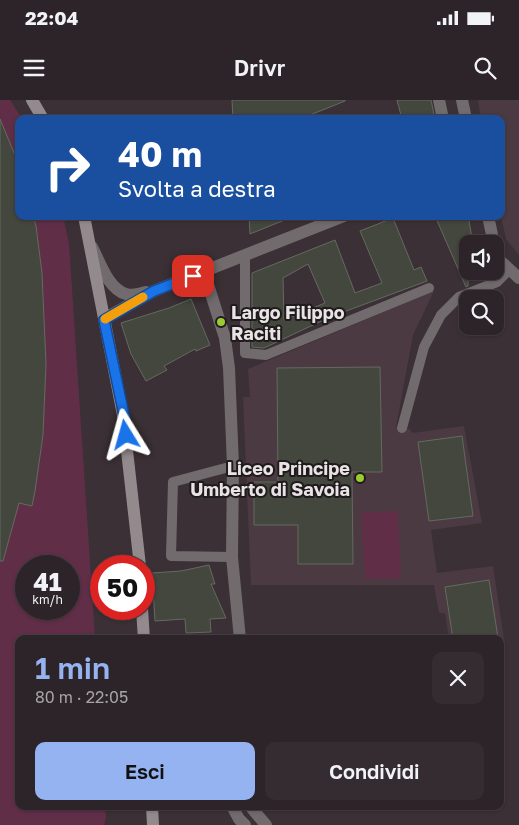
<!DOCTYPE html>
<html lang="it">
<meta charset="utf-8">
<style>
:root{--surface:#2c2428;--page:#342c30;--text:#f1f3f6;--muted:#a6a4a8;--line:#484145;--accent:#95b2f1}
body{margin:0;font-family:"Golos Text",sans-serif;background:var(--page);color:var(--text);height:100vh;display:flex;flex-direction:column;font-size:19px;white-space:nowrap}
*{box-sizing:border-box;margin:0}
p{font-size:16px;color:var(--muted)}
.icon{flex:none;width:28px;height:28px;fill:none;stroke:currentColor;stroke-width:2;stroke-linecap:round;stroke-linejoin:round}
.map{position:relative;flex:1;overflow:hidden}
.side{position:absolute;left:15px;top:535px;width:489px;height:175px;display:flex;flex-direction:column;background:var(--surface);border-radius:10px;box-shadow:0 1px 4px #0004,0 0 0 1px var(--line)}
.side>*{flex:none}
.banner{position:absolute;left:15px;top:15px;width:490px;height:105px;border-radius:10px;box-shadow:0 1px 4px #0004,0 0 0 1px var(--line);background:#1a4fa0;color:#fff;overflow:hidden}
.tools{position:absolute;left:459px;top:135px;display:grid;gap:10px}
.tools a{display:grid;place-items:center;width:45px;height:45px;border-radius:10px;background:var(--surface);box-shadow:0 1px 4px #0004,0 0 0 1px var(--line);font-size:25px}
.speed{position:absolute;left:15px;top:455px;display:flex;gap:10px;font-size:25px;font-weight:700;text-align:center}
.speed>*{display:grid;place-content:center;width:65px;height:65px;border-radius:50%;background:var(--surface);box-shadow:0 1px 4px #0004,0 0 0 1px var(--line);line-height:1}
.speed small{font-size:12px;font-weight:400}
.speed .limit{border:8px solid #d22;background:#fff;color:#111}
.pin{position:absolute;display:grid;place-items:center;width:42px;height:42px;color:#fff;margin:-21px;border-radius:10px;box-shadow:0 2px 8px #0006}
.me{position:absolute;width:55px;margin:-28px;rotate:352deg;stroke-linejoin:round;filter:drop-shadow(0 0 4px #0008)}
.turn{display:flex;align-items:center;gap:18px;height:105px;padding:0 20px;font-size:22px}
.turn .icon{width:65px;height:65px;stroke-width:2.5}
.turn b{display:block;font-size:35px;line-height:42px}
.round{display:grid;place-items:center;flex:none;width:52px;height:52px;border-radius:10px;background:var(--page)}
.headline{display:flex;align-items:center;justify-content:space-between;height:85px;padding:0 20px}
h1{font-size:30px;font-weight:600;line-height:38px;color:var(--accent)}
.action{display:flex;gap:10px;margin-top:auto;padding:10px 20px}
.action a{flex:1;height:58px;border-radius:10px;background:var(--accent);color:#111;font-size:20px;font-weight:600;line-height:58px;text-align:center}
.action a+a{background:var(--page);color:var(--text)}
.status{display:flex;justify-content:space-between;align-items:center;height:35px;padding:0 25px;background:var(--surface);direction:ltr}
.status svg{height:14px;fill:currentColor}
header{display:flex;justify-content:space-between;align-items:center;height:65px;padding:0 20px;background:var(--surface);font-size:22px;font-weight:600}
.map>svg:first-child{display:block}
.built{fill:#4b3a41}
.green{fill:#612e48;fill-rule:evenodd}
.building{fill:#43473e;stroke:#656a60;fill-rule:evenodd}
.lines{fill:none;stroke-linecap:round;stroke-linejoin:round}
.lane{stroke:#716b6e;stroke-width:10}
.street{stroke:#716b6e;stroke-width:12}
.secondary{stroke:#938a8e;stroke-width:12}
.route-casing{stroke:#114b97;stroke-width:12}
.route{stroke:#1a73e8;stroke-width:9}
.slow{stroke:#f59e0b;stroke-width:9}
.poi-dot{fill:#9bcb33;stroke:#1f1a1c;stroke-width:2}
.labels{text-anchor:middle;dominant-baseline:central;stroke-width:4;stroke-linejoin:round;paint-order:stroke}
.poi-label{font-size:18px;font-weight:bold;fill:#eae3e6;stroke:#1f1a1c;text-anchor:start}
</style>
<div class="status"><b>22:04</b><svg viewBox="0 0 49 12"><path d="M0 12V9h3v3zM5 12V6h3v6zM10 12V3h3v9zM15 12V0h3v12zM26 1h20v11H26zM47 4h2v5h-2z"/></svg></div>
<header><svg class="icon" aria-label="menu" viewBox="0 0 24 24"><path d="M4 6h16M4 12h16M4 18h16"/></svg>Drivr<svg class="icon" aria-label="search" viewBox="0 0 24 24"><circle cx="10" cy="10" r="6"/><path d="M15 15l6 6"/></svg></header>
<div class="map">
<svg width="519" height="725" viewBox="0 0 519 725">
<rect width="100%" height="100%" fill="#3b3035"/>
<!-- built -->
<path class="built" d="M 478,0 L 519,0 L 519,155 L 506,139 L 501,116 L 501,19 L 481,19 Z
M 434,191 L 413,235 L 396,327 L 410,329 L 412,333 L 464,326 L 482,423 L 431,430 L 437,473 L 493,466 L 505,546 L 500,547 L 500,539 L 449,539 L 445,513 L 439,513 L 434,485 L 251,485 L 243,297 L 250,297 L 248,269 Z"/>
<!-- green -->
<path class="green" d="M 0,0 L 10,0 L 22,19 L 19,19 L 19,116 L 63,116 L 69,143 L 95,539 L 19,539 L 19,706 L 105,706 L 106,718 L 104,725 L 0,725 ZM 26,466 L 69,466 L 69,509 L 26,509 Z
M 398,411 L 401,478 L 365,479 L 361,413 Z"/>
<!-- building -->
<path class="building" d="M 232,0 L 345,0 L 345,1 L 300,19 L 233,19 Z
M 397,0 L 431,0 L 435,19 L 402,19 Z
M 0,19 L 19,65 L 19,116 L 33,116 L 36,126 L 42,173 L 46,264 L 43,335 L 35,391 L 32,406 L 19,403 L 3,461 L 0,461 Z
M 249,116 L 292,116 L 292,117 L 250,134 Z
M 435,116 L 465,116 L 469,121 L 473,144 L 468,144 L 468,186 L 466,187 Z
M 393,118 L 414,170 L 421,167 L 427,181 L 330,217 L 264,248 L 252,247 L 252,173 L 335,140 L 355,193 L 382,183 L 360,131 ZM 308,164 L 325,203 L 284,220 L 283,178 Z
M 191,199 L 210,245 L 196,251 L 195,249 L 164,266 L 167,270 L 146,281 L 131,254 L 121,223 L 169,208 Z
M 380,267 L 382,372 L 352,372 L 353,464 L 298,464 L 298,425 L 254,425 L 254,382 L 278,382 L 277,268 Z
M 462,336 L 473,416 L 429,421 L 418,342 Z
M 209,465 L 215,484 L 211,484 L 226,518 L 210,519 L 211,532 L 186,533 L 185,519 L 155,521 L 152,473 L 181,471 Z
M 489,480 L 498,538 L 453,539 L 445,487 Z"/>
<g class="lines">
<!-- lane -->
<path class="lane" d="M 245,155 L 245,253 L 266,255 L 429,188
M 402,328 L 424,247 L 441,215 L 459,197 L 497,182 L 509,170
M 232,457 L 171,456 L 173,382 L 233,366"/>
<!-- street -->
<path class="street" d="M 439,0 L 443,19
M 462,0 L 466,19
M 488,116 L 494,144
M 92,147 C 100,162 108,189 126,194 C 133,196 140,194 146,192
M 495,148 L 497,158 L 519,178
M 204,172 L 225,238 L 229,268 L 233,366 L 232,457 L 240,539
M 104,219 L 154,191 L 344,116
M 232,706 L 239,719 L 245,725
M 250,706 L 266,725"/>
<!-- secondary -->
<path class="secondary" d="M 32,0 L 43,19
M 84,116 L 123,315 L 140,466
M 142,509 L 144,539
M 152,706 L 153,725"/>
</g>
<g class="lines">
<defs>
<path id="route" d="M 126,335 L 124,315 L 104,220 L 154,191 L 193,176"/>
</defs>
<!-- route casing -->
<use href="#route" class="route-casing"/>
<!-- route -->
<use href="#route" class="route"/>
<!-- slow -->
<path class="slow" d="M 105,219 L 143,197"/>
</g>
<!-- markers -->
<g class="poi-dot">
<circle cx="221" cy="222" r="5"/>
<circle cx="360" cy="378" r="5"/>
</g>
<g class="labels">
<!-- poi labels -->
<g class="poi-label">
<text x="231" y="212">Largo Filippo<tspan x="231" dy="21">Raciti</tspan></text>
<text x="350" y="368" text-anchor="end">Liceo Principe<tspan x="350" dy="21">Umberto di Savoia</tspan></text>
</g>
</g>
</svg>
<div class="tools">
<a><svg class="icon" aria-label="sound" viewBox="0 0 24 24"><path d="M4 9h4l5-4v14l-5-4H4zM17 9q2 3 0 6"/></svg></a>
<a><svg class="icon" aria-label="search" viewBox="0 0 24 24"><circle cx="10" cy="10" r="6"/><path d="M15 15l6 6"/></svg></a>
</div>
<div class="speed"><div>41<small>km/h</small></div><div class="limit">50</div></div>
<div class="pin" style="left:193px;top:176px;background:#d93025"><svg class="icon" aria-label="arrive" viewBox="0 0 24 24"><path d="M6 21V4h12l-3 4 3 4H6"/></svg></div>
<svg class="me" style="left:126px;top:335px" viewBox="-20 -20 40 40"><path d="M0-17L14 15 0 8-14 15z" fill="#1a73e8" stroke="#fff" stroke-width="4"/></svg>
<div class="banner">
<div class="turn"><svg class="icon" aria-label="right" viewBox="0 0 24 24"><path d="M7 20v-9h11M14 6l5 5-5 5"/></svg><div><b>40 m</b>Svolta a destra</div></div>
</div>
<section class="side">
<div class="headline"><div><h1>1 min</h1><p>80 m · 22:05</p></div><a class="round"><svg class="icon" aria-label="close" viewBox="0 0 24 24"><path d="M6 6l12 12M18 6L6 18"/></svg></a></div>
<div class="action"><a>Esci</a><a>Condividi</a></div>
</section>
</div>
